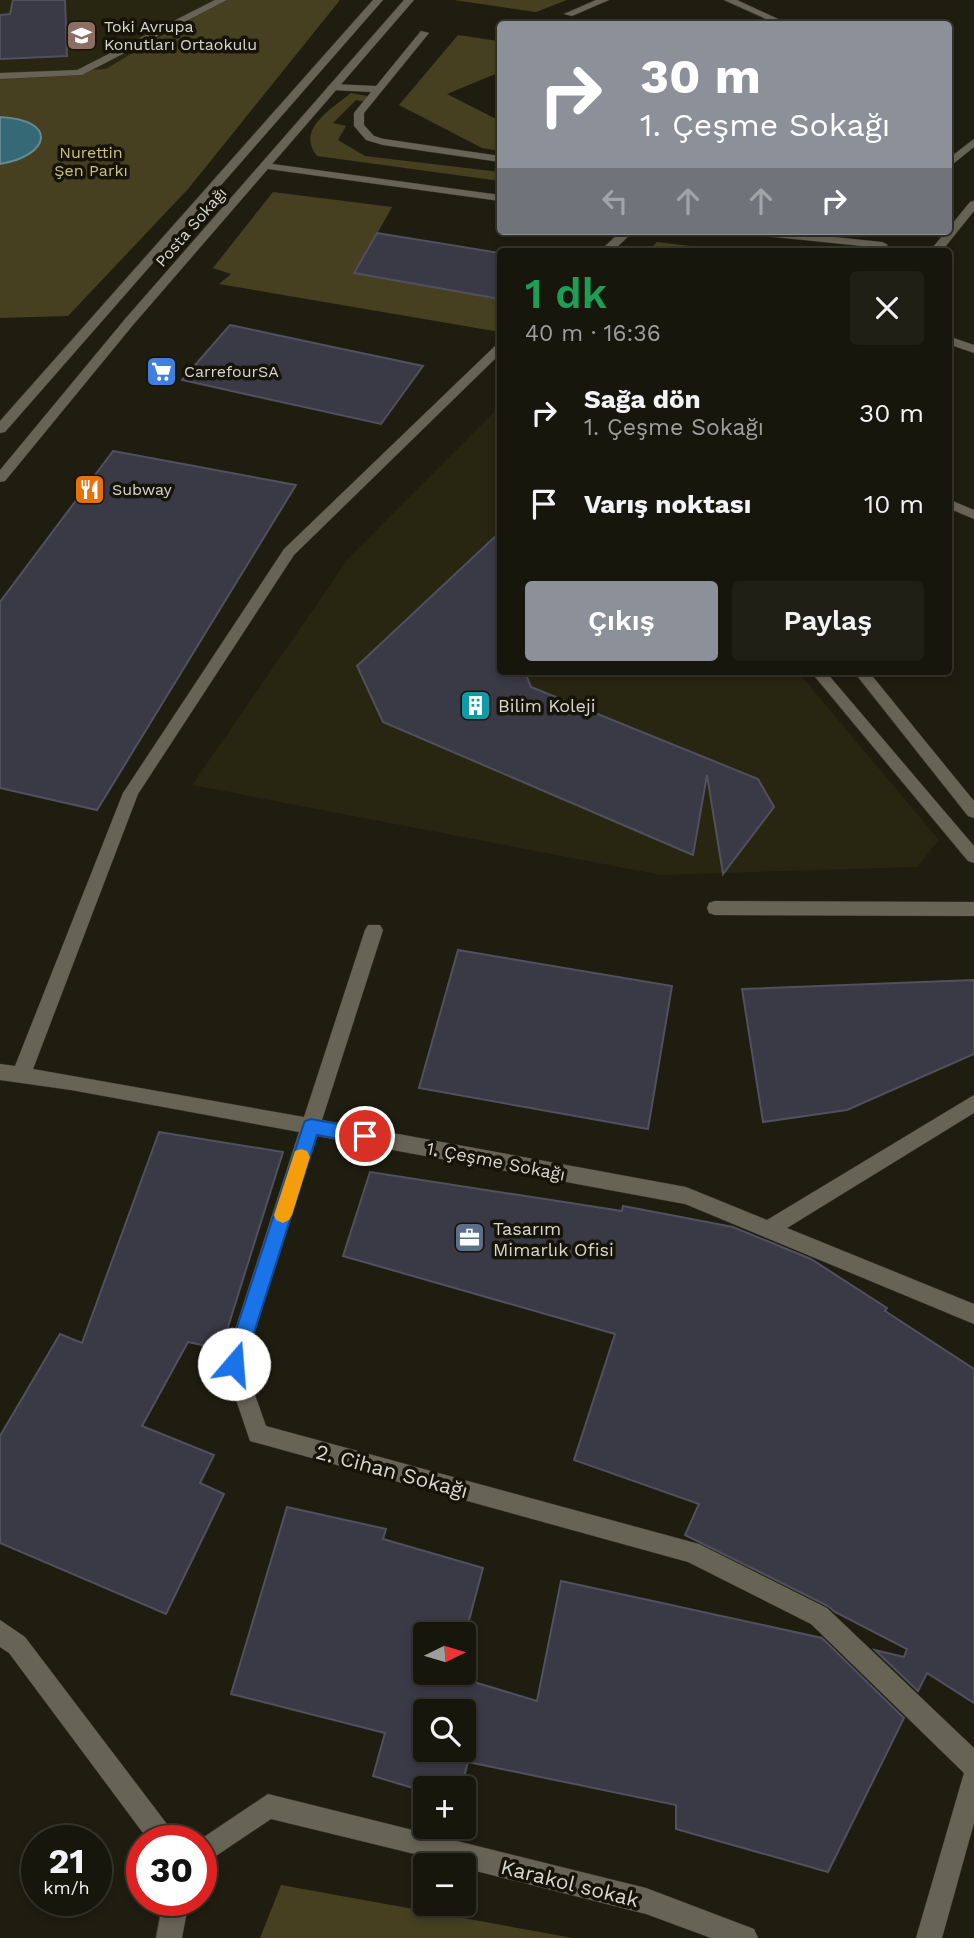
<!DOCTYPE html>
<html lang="tr">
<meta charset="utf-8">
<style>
:root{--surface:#17160c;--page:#201f15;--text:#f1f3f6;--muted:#9e9f9d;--line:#36352d;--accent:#8c9099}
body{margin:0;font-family:"Work Sans",sans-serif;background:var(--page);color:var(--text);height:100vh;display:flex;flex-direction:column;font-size:26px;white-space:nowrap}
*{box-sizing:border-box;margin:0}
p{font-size:23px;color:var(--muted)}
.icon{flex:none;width:38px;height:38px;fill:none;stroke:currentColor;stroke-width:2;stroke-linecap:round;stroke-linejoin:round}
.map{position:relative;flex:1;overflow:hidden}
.details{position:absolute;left:497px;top:248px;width:455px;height:427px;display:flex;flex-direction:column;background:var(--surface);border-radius:7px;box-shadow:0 4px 10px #0003,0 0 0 2px var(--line)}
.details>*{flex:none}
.banner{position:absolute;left:497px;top:21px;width:455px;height:214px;border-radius:7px;box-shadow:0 4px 10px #0003,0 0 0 2px var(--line);background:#8c9099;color:#fff;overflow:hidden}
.needle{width:46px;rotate:85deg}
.tools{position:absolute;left:413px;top:1622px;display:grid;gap:14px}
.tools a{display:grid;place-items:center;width:63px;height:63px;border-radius:7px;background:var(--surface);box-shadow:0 4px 10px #0003,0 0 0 2px var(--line);font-size:35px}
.speed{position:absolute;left:21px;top:1825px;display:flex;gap:14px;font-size:35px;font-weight:700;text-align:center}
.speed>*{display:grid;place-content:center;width:91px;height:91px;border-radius:50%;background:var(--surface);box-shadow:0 4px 10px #0003,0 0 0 2px var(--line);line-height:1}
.speed small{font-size:18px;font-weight:400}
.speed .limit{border:10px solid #d22;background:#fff;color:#111}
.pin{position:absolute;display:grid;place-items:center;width:60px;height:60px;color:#fff;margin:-30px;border:4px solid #fff;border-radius:50%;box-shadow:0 2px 7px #0007}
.me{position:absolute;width:77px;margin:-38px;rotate:18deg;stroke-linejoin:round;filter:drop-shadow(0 0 5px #0008)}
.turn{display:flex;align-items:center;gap:24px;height:147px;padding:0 28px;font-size:32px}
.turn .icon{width:91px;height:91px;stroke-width:2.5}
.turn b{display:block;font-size:49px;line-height:60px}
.lanes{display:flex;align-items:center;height:66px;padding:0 28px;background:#0003;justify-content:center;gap:35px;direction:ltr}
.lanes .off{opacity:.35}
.round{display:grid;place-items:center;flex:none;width:74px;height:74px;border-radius:7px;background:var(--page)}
.headline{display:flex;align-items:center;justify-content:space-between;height:119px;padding:0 28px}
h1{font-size:42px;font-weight:600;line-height:52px;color:#1e9e55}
.cta{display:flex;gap:14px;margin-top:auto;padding:14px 28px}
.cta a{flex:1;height:80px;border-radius:7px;background:var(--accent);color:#fff;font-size:28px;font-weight:600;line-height:80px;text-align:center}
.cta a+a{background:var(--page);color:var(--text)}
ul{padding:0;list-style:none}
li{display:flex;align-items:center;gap:21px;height:91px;padding:0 28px}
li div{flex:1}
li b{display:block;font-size:26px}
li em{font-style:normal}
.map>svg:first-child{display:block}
.built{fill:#282511}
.green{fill:#464020}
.water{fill:#356975;stroke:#668a90;stroke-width:2}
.building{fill:#3a3946;stroke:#51505e;stroke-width:2;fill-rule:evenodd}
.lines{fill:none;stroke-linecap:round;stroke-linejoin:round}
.service-casing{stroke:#37352e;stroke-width:1}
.minor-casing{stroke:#37352e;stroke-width:1}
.tertiary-casing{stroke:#37352e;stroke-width:1}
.service{fill:#676456;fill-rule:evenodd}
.minor{fill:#676456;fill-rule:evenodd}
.tertiary{fill:#676456;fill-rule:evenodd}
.route{fill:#1a73e8;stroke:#114b97;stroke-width:2}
.slow{fill:#f59e0b}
.labels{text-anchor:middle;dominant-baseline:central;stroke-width:7;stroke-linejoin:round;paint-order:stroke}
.far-poi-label{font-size:16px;fill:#d8d7cf;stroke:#161408;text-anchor:start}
.far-park-label{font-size:16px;fill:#cdc17e;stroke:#161408}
.far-street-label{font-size:16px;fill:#d8d7cf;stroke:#161408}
.poi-label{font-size:18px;fill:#d8d7cf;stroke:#161408;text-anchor:start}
.street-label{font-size:18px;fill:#d8d7cf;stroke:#161408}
.near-street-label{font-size:21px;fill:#d8d7cf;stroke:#161408}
</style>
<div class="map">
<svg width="974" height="1938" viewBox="0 0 974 1938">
<rect width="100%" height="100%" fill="#1f1d10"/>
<!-- built -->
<path class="built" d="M 0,0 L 219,0 L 106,69 L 0,74 Z
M 500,406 L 500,672 L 798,672 L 939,840 L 917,867 L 661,875 L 192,785 L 348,559 Z"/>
<!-- green -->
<path class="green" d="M 219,0 L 340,0 L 188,189 L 68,316 L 0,318 L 0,74 L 106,69 Z
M 454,0 L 567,0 L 536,12 Z
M 458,35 L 498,41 L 496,47 L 500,49 L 500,72 L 447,94 L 500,121 L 500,151 L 482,148 L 399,105 Z
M 351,93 L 373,97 L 370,103 L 356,100 L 333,123 L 346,126 L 338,140 L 365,156 L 500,172 L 500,181 L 317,156 C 295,129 333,108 351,93 Z
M 273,192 L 392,207 L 355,273 L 500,298 L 500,332 L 219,284 L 231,274 L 213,268 Z
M 657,242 L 742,252 L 647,252 Z
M 281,1885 L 573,1938 L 260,1938 Z"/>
<!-- water -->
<path class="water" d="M 0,117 C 59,120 50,156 0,164 Z"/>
<!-- building -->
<path class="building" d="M 13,0 L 65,0 L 67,56 L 0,59 L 0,15 L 10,14 Z
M 377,233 L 500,253 L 500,299 L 354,273 Z
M 230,325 L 328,346 L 423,366 L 381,424 L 182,380 Z
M 113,451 L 296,485 L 97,810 L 0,788 L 0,602 Z
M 500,532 L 500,672 L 525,672 L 531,687 L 758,779 L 774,807 L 723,874 L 707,775 L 693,855 L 383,722 L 357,666 Z
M 458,950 L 672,986 L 648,1129 L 419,1088 Z
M 974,980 L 974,1054 L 847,1110 L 763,1122 L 742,989 Z
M 159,1132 L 283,1152 L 221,1349 L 188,1342 L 142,1426 L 214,1455 L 200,1483 L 224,1494 L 166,1614 L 0,1543 L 0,1436 L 60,1334 L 82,1343 Z
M 370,1172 L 622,1211 L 623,1206 L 733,1227 L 811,1259 L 887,1308 L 885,1311 L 974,1369 L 974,1703 L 927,1673 L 918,1691 L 875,1650 L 904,1657 L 907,1649 L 835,1612 L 828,1606 L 685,1535 L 699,1504 L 574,1460 L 615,1334 L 343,1256 Z
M 287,1507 L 386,1529 L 383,1539 L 483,1568 L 464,1639 L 464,1634 L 425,1634 L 425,1673 L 455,1673 L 454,1676 L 537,1701 L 561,1581 L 822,1638 L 904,1718 L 828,1872 L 676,1829 L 676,1805 L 468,1762 L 461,1788 L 413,1788 L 373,1776 L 385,1733 L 231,1694 ZM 425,1712 L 464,1712 L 464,1750 L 425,1750 Z"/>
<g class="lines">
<defs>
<path id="service" d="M 215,0 L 227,0 L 82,75 L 0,79 L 0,73 L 77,70 Z
M 596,0 L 609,0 L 572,16 L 564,14 Z
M 724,0 L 737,0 L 789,24 L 777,24 Z
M 421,31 L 429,33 L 364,113 L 364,125 L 374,136 L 384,139 L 500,156 L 500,162 L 383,145 L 366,140 L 354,126 L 354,113 L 371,92 L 332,90 L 327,87 L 332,84 L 376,86 Z
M 974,201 L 974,211 L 941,252 L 929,252 L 970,202 Z
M 948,336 L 974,345 L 974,353 L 948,344 Z
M 948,499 L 974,510 L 974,519 L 948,508 Z
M 854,672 L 869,672 L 974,801 L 974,818 L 968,816 Z
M 715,901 L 974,902 L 974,916 L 715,915 L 709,913 L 707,908 L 709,903 Z"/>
<path id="minor" d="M 974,139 L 974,147 L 948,168 L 948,159 Z
M 265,163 L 500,195 L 500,201 L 261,168 L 261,164 Z
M 621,231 L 634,231 L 612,252 L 599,252 Z
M 738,231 L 777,231 L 882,242 L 888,245 L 882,248 L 744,234 Z
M 500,344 L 500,354 L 294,555 L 138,794 L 33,1069 L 304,1117 L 365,930 L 368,925 L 380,925 L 383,930 L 322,1120 L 686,1187 L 767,1220 L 974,1095 L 974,1113 L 787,1228 L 974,1304 L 974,1324 L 685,1204 L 317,1136 L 244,1364 L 266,1426 L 699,1544 L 827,1608 L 974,1748 L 974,1823 L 942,1938 L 916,1938 L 964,1773 L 811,1624 L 688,1562 L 250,1441 L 224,1364 L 299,1132 L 71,1090 L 0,1080 L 0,1064 L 15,1066 L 123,793 L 284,549 L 496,345 Z
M 811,672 L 826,672 L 974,846 L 974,863 L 968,861 Z
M 0,1620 L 25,1637 L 173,1832 L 176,1841 L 149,1841 L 9,1653 L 0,1647 Z
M 268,1794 L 646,1888 L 754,1929 L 758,1938 L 711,1938 L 646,1914 L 464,1868 L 464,1866 L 271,1819 L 201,1866 L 201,1841 L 198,1841 Z
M 163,1900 L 189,1900 L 182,1938 L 156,1938 Z"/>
<path id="tertiary" d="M 373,0 L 383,0 L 5,432 L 0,433 L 0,421 Z
M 404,0 L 414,0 L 133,325 L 5,481 L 0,482 L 0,470 L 125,319 Z"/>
</defs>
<!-- service casing -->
<use href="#service" class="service-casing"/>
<!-- minor casing -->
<use href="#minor" class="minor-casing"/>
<!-- tertiary casing -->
<use href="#tertiary" class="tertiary-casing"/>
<!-- service -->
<use href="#service" class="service"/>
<!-- minor -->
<use href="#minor" class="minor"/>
<!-- tertiary -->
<use href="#tertiary" class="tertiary"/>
</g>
<!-- route -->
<path class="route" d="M 311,1119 L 365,1129 L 371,1131 L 373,1136 L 371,1142 L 365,1144 L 317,1135 L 244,1364 L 241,1370 L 234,1373 L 228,1370 L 225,1364 L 303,1126 L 305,1121 Z"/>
<!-- slow -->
<path class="slow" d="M 301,1149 L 307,1151 L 310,1157 L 292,1215 L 289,1220 L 283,1223 L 276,1220 L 274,1215 L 293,1157 L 295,1151 Z"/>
<!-- icons -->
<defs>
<symbol id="school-square" viewBox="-11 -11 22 22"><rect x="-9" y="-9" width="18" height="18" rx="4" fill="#8d6e63" stroke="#161408"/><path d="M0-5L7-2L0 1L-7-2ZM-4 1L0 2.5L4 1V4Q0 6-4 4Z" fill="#fff"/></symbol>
<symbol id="supermarket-square" viewBox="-11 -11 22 22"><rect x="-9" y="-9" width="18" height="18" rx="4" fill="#3f7fe0" stroke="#161408"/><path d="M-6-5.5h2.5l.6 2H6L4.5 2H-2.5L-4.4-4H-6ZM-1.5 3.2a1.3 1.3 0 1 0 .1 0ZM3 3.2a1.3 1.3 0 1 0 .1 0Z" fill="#fff"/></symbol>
<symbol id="restaurant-square" viewBox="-11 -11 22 22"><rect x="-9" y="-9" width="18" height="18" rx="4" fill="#e8710a" stroke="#161408"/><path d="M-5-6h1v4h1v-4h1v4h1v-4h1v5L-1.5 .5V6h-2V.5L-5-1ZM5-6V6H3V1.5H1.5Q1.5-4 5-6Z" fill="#fff"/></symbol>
<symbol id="building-square" viewBox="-11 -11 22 22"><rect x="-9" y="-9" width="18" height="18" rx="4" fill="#0f9aa8" stroke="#161408"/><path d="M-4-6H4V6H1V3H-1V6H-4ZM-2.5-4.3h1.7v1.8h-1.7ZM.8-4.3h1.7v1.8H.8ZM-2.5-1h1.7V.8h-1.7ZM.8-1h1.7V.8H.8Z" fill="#fff"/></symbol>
<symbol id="office-square" viewBox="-11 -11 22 22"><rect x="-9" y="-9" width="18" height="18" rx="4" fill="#5c6f8a" stroke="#161408"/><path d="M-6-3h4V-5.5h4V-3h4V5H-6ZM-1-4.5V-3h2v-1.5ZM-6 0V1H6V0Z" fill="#fff"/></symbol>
</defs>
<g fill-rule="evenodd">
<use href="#school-square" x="64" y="18" width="35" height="35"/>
<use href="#supermarket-square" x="144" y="354" width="35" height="35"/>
<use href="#restaurant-square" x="72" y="472" width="35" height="35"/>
<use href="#building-square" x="458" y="688" width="35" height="35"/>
<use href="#office-square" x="452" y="1220" width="35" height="35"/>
</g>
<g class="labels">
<!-- far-poi labels -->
<g class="far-poi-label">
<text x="104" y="26">Toki Avrupa<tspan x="104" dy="18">Konutları Ortaokulu</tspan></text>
<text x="184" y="371">CarrefourSA</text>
<text x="112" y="489">Subway</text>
</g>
<!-- far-park labels -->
<g class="far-park-label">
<text x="91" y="152">Nurettin<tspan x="91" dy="18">Şen Parkı</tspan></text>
</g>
<!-- far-street labels -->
<g class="far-street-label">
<text transform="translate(191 227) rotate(-49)">Posta Sokağı</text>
</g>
<!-- poi labels -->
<g class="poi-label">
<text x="498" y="705">Bilim Koleji</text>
<text x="493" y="1228">Tasarım<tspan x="493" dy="21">Mimarlık Ofisi</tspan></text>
</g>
<!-- street labels -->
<g class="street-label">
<text transform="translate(496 1161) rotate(11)">1. Çeşme Sokağı</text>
</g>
<!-- near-street labels -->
<g class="near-street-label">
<text transform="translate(392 1471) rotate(15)">2. Cihan Sokağı</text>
<text transform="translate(570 1883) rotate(14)">Karakol sokak</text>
</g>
</g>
</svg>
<div class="tools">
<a><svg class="needle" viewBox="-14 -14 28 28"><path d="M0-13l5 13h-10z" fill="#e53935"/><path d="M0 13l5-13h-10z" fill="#9e9f9d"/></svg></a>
<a><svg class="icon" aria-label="search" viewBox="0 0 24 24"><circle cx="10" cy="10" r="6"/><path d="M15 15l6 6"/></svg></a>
<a>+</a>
<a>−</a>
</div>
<div class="speed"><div>21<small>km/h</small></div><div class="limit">30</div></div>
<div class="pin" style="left:365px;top:1136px;background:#d93025"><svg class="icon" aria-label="arrive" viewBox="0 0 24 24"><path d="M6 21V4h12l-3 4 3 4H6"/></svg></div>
<svg class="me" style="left:234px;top:1364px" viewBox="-20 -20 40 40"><circle r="19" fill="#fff"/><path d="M0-13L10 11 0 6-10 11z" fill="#1a73e8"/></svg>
<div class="banner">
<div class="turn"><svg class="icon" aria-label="right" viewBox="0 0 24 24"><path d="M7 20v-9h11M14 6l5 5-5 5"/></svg><div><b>30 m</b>1. Çeşme Sokağı</div></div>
<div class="lanes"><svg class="icon off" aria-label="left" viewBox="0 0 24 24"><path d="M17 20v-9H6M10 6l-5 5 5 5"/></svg><svg class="icon off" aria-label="ahead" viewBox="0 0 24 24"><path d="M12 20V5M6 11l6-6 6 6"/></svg><svg class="icon off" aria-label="ahead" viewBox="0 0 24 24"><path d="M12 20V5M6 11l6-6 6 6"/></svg><svg class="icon" aria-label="right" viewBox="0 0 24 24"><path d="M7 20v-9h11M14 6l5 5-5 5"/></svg></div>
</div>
<section class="details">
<div class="headline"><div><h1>1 dk</h1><p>40 m · 16:36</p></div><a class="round"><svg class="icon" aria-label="close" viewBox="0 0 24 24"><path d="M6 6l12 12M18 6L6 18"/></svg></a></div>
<ul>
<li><svg class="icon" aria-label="right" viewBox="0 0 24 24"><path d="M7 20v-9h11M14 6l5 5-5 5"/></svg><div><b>Sağa dön</b><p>1. Çeşme Sokağı</p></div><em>30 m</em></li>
<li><svg class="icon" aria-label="arrive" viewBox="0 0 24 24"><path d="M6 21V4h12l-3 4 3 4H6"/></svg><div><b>Varış noktası</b></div><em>10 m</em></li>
</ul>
<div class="cta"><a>Çıkış</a><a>Paylaş</a></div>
</section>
</div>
